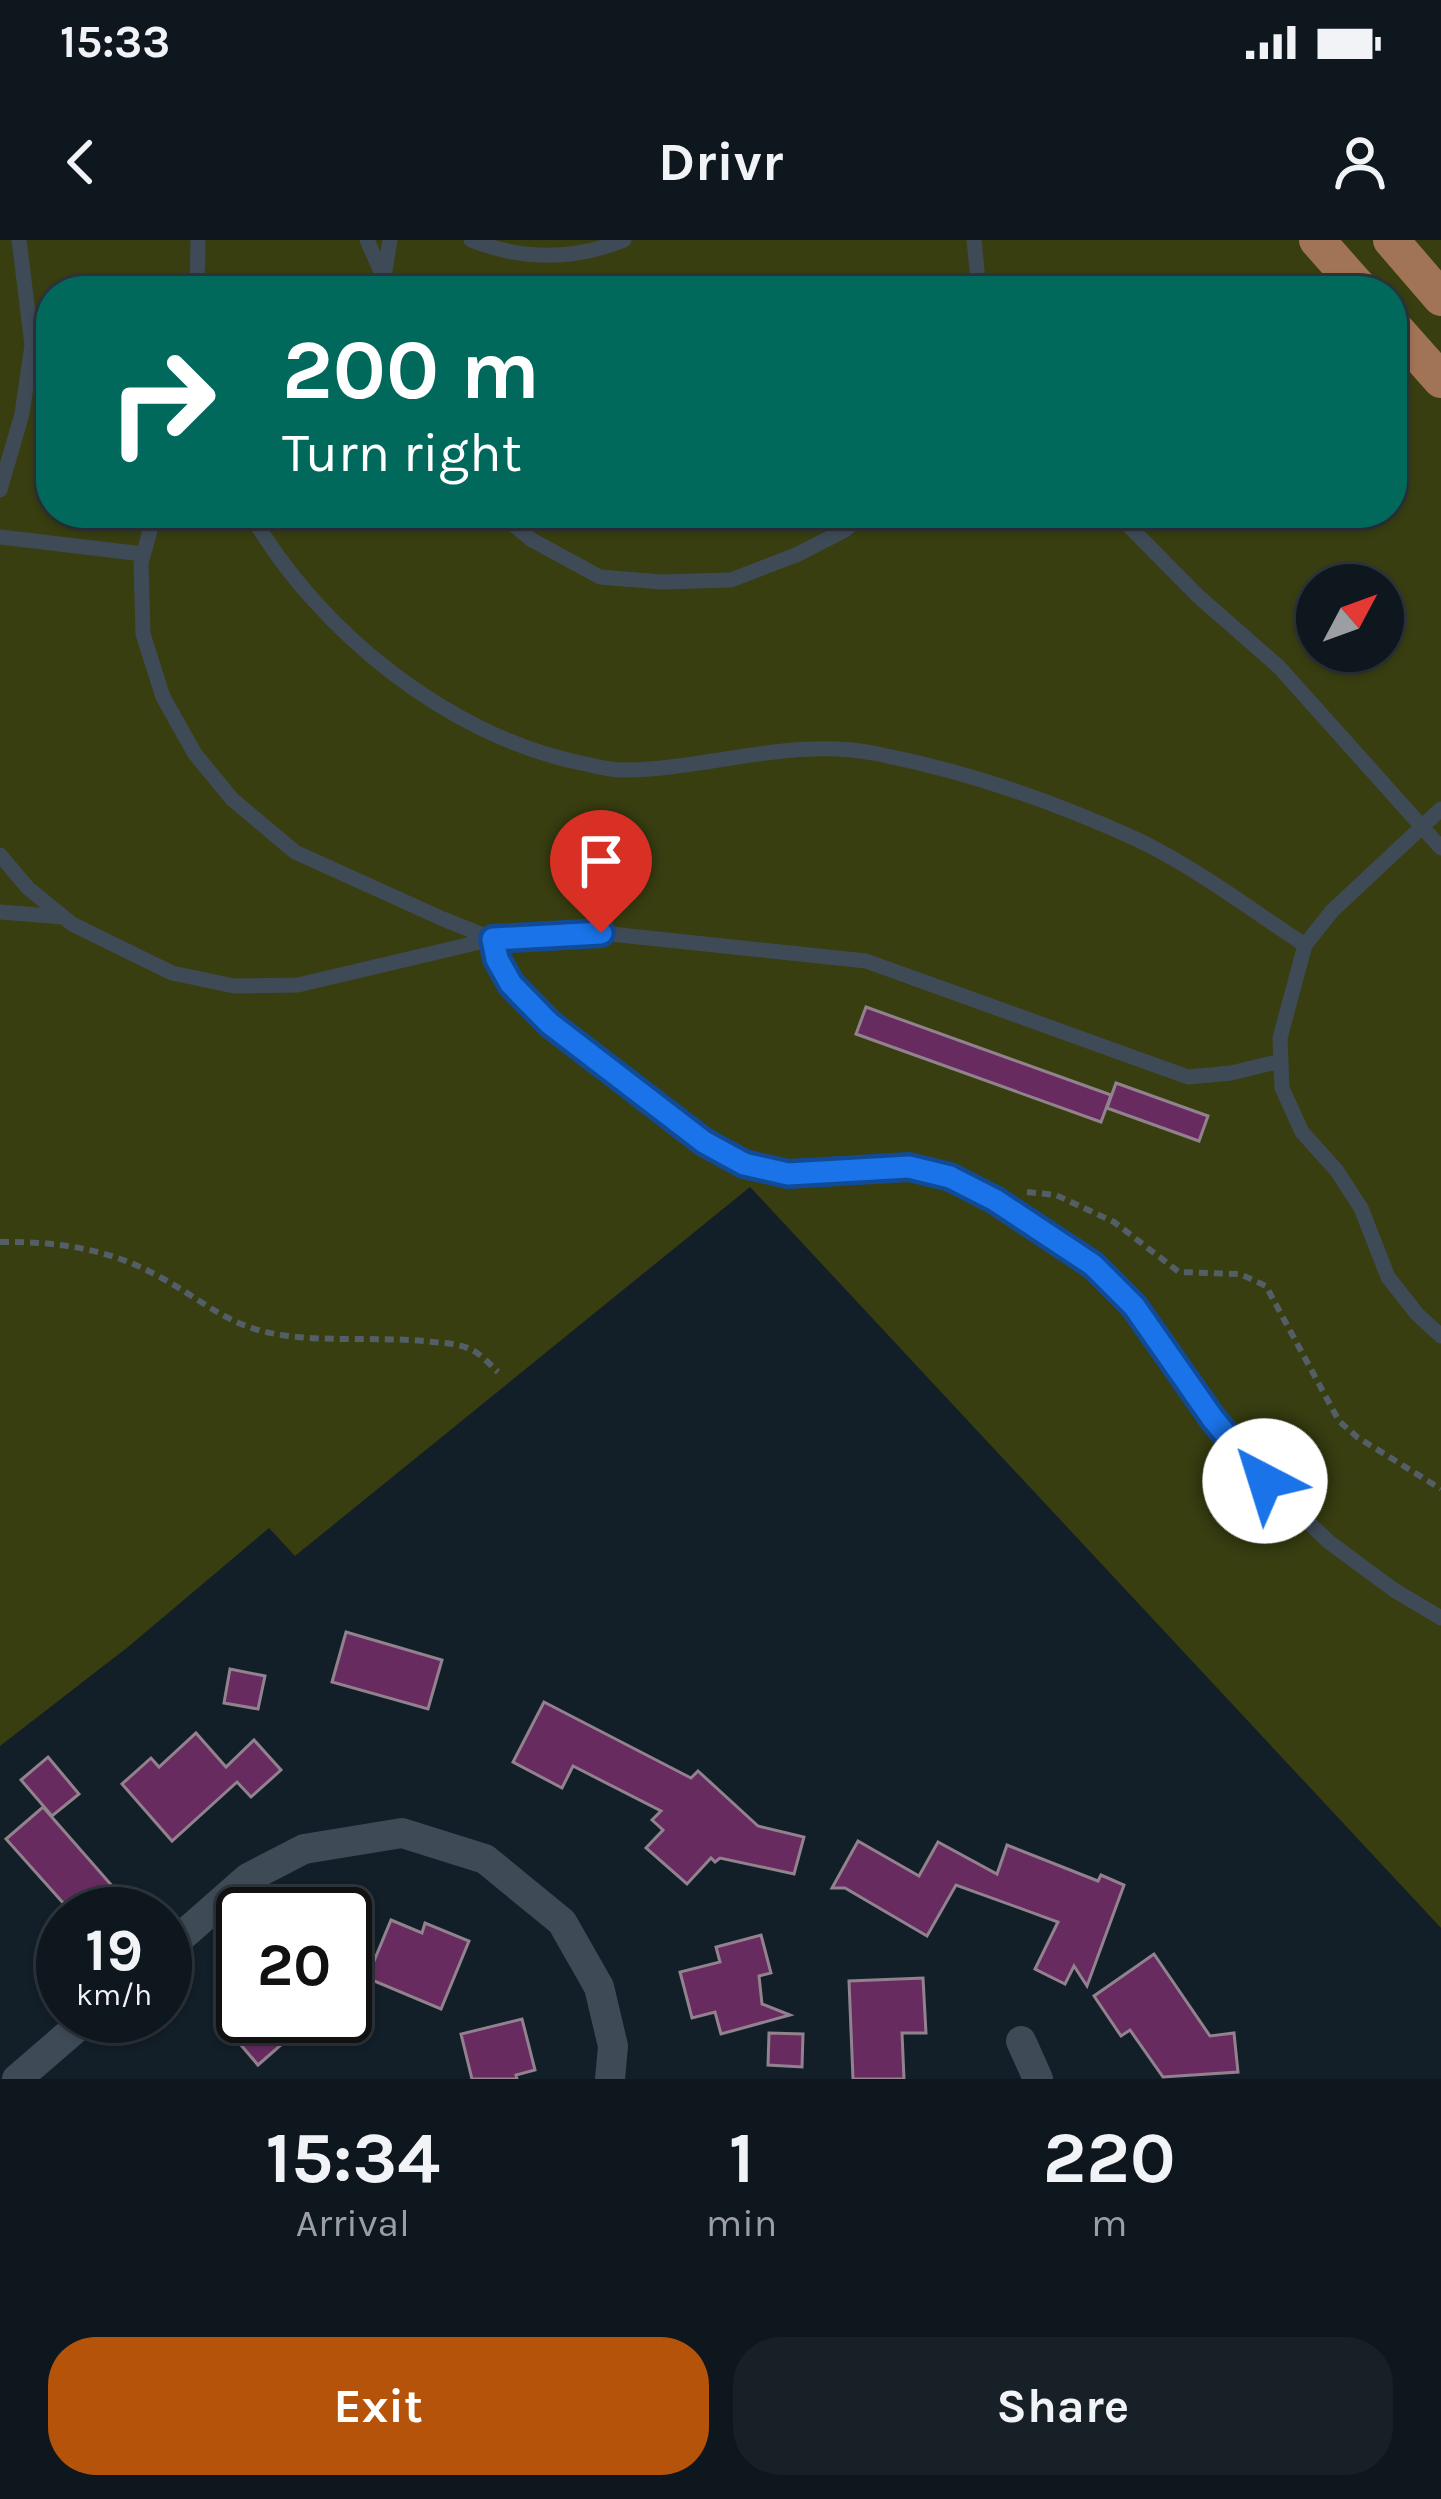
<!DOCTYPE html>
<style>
:root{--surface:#0e161e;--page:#171f27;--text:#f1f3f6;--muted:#9b9fa4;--line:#2e353c;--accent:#b45309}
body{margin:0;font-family:Karla,sans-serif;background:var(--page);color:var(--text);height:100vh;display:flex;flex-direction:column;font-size:45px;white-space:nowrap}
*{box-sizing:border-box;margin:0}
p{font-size:39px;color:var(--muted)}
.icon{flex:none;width:66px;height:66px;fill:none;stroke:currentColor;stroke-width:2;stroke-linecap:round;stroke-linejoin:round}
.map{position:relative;height:1839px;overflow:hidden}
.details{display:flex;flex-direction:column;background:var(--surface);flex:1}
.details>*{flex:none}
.hud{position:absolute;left:36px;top:36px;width:1371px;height:252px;border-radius:48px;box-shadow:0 3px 9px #0004,0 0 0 3px var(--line);background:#00695c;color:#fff;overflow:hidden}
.needle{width:78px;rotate:49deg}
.controls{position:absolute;left:1296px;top:324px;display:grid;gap:24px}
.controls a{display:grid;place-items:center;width:108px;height:108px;border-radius:50%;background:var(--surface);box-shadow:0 3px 9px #0004,0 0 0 3px var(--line);font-size:60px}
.speed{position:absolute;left:36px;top:1647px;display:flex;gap:24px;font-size:60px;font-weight:700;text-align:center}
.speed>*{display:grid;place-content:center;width:156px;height:156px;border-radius:50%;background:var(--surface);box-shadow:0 3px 9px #0004,0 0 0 3px var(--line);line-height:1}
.speed small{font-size:30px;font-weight:400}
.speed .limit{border:6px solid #111;border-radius:18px;background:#fff;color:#111}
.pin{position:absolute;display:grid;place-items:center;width:102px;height:102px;color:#fff;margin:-123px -51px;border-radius:50% 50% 50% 0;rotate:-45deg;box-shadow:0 0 12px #0007}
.pin .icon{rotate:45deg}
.me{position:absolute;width:132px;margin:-66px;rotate:320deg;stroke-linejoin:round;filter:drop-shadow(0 0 9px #0008)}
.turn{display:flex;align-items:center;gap:42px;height:252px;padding:0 48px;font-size:54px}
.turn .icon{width:156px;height:156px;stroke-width:2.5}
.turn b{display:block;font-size:84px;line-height:102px}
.eta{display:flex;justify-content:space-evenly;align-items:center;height:204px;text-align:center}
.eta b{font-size:72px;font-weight:700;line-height:84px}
.cta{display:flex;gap:24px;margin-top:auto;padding:24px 48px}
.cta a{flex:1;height:138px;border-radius:48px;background:var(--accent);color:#fff;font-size:48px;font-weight:700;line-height:138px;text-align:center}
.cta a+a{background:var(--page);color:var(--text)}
.status{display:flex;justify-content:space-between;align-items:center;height:84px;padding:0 60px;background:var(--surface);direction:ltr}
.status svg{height:33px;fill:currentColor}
header{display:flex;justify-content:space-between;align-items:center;height:156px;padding:0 48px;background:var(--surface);font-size:54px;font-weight:700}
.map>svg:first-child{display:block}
.green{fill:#383e10;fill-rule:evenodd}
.building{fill:#682b60;stroke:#91828e;stroke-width:3}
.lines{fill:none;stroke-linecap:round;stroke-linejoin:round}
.path{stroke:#535e67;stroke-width:6;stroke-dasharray:9 6;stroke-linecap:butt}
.lane{stroke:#3e4b57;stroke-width:15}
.street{stroke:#3e4b57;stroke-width:30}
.primary{stroke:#a07455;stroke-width:36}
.route-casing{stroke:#114b97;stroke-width:30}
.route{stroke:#1a73e8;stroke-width:21}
</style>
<div class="status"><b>15:33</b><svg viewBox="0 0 49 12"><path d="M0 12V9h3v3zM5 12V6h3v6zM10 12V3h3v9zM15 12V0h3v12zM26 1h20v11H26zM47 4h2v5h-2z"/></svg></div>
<header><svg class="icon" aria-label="back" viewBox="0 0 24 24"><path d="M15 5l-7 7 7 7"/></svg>Drivr<svg class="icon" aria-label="person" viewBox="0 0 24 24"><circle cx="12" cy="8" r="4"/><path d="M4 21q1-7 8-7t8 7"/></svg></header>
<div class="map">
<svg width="1441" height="1839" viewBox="0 0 1441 1839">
<rect width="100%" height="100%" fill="#121e28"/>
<!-- green -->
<path class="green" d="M 0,0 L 1441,0 L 1441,1688 L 750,947 L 295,1316 L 269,1288 L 128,1407 L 0,1506 ZM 51,51 L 1392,51 L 1392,273 L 51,273 ZM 1317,345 L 1383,345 L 1383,411 L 1317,411 Z"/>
<!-- building -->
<path class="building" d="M 866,767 L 1111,855 L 1101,882 L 856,794 Z
M 1116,843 L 1208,876 L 1199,901 L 1107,868 Z
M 346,1392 L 442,1420 L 428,1469 L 332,1442 Z
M 230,1429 L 265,1436 L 258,1469 L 224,1463 Z
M 544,1462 L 691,1538 L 698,1531 L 758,1586 L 804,1597 L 794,1634 L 720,1618 L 715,1622 L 711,1618 L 687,1644 L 646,1608 L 663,1590 L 652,1580 L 661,1571 L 573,1526 L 562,1548 L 513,1522 Z
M 196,1493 L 226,1527 L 254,1500 L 281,1530 L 251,1557 L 237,1542 L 172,1601 L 122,1544 L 151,1518 L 159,1527 Z
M 48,1517 L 79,1554 L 52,1576 L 21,1540 Z
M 43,1567 L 114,1648 L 84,1674 L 73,1674 L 6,1599 Z
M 858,1601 L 919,1636 L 938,1602 L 997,1634 L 1007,1605 L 1098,1641 L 1101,1635 L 1124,1645 L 1087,1746 L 1074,1726 L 1065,1744 L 1035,1729 L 1058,1682 L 956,1645 L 927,1696 L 845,1648 L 832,1648 Z
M 391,1680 L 422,1693 L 425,1683 L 469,1701 L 441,1769 L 367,1738 Z
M 761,1695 L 771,1733 L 759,1736 L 762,1764 L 790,1775 L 721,1794 L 715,1772 L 692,1778 L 680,1732 L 720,1722 L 716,1707 Z
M 1154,1714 L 1210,1796 L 1234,1793 L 1238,1832 L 1163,1837 L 1130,1790 L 1121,1796 L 1094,1756 Z
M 923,1738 L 926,1793 L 902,1793 L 904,1839 L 853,1839 L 849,1741 Z
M 216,1776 L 314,1776 L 258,1825 Z
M 522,1779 L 535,1830 L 516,1835 L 517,1839 L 472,1839 L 461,1794 Z
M 769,1793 L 803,1794 L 802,1827 L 768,1825 Z"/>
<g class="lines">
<!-- path -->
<path class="path" d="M 1027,952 L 1056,955 L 1114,982 L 1179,1032 L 1240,1034 L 1266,1046 L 1339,1181 L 1357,1197 L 1441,1249
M 0,1002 C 57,1001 110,1009 160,1037 C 194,1055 220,1079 258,1090 C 313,1105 376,1095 433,1102 C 448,1103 464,1104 477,1113 C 485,1118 491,1126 498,1132"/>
<!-- lane -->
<path class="lane" d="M 367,0 L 382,34
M 471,0 C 522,20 572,21 624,0
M 974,0 L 979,51
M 197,51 L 198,0
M 385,51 L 384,36 L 390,0
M 0,250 L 22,174 L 32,105 L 19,0
M 155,273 L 141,323 L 143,394 L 163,457 L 195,514 L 232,559 L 295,612 L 443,679 L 493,699 L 601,693 L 866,721 L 1188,837 L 1231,833 L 1281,821
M 250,273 C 317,390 448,496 581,523 C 595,526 611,531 626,530 C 710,529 793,496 878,514 C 965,531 1055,562 1136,599 C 1195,627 1250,669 1305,705
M 499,273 L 532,300 L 600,337 L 661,342 L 731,340 L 796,315 L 845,290 L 865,273
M 1116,273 L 1198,356 L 1279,427 L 1441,608
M 0,297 L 143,314
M 1441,569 L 1332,671 L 1305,705 L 1280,798 L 1282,848 L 1302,892 L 1337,931 L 1361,968 L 1388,1037 L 1417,1074 L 1441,1096
M 0,615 L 28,648 L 72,684 L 172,733 L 234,746 L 298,745 L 493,699 L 497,719 L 511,744 L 549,783 L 704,902 L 744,924 L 788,934 L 909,927 L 950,937 L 995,960 L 1093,1025 L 1134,1066 L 1213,1179 L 1265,1241 L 1329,1302 L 1394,1350 L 1441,1378
M 0,672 L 63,677"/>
<!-- street -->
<path class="street" d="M 165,1711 L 248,1638 L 304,1609 L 402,1593 L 485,1619 L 562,1682 L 599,1747 L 613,1806 L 610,1839
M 1021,1801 L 1038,1839
M 17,1839 L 90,1776"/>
<!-- primary -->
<path class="primary" d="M 1317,0 L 1362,51
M 1391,0 L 1441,58
M 1392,85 L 1441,140"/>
</g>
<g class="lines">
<defs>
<path id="route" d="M 601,693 L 493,699 L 497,719 L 511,744 L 549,783 L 704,902 L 744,924 L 788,934 L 909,927 L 950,937 L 995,960 L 1093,1025 L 1134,1066 L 1213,1179 L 1265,1241"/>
</defs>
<!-- route casing -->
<use href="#route" class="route-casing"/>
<!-- route -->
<use href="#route" class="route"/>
</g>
</svg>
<div class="controls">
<a><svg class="needle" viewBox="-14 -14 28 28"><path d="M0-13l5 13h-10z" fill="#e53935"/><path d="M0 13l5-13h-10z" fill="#9b9fa4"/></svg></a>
</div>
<div class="speed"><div>19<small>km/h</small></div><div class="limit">20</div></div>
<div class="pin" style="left:601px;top:693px;background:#d93025"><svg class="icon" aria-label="arrive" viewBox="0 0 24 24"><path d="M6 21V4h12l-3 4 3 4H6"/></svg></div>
<svg class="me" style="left:1265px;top:1241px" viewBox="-20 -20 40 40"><circle r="19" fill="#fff"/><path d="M0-13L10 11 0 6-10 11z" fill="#1a73e8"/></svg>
<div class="hud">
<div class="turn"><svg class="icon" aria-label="right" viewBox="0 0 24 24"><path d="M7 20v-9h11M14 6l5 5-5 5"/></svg><div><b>200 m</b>Turn right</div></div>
</div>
</div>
<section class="details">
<div class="eta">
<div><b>15:34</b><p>Arrival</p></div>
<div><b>1</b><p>min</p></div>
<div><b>220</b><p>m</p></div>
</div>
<div class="cta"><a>Exit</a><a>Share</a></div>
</section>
